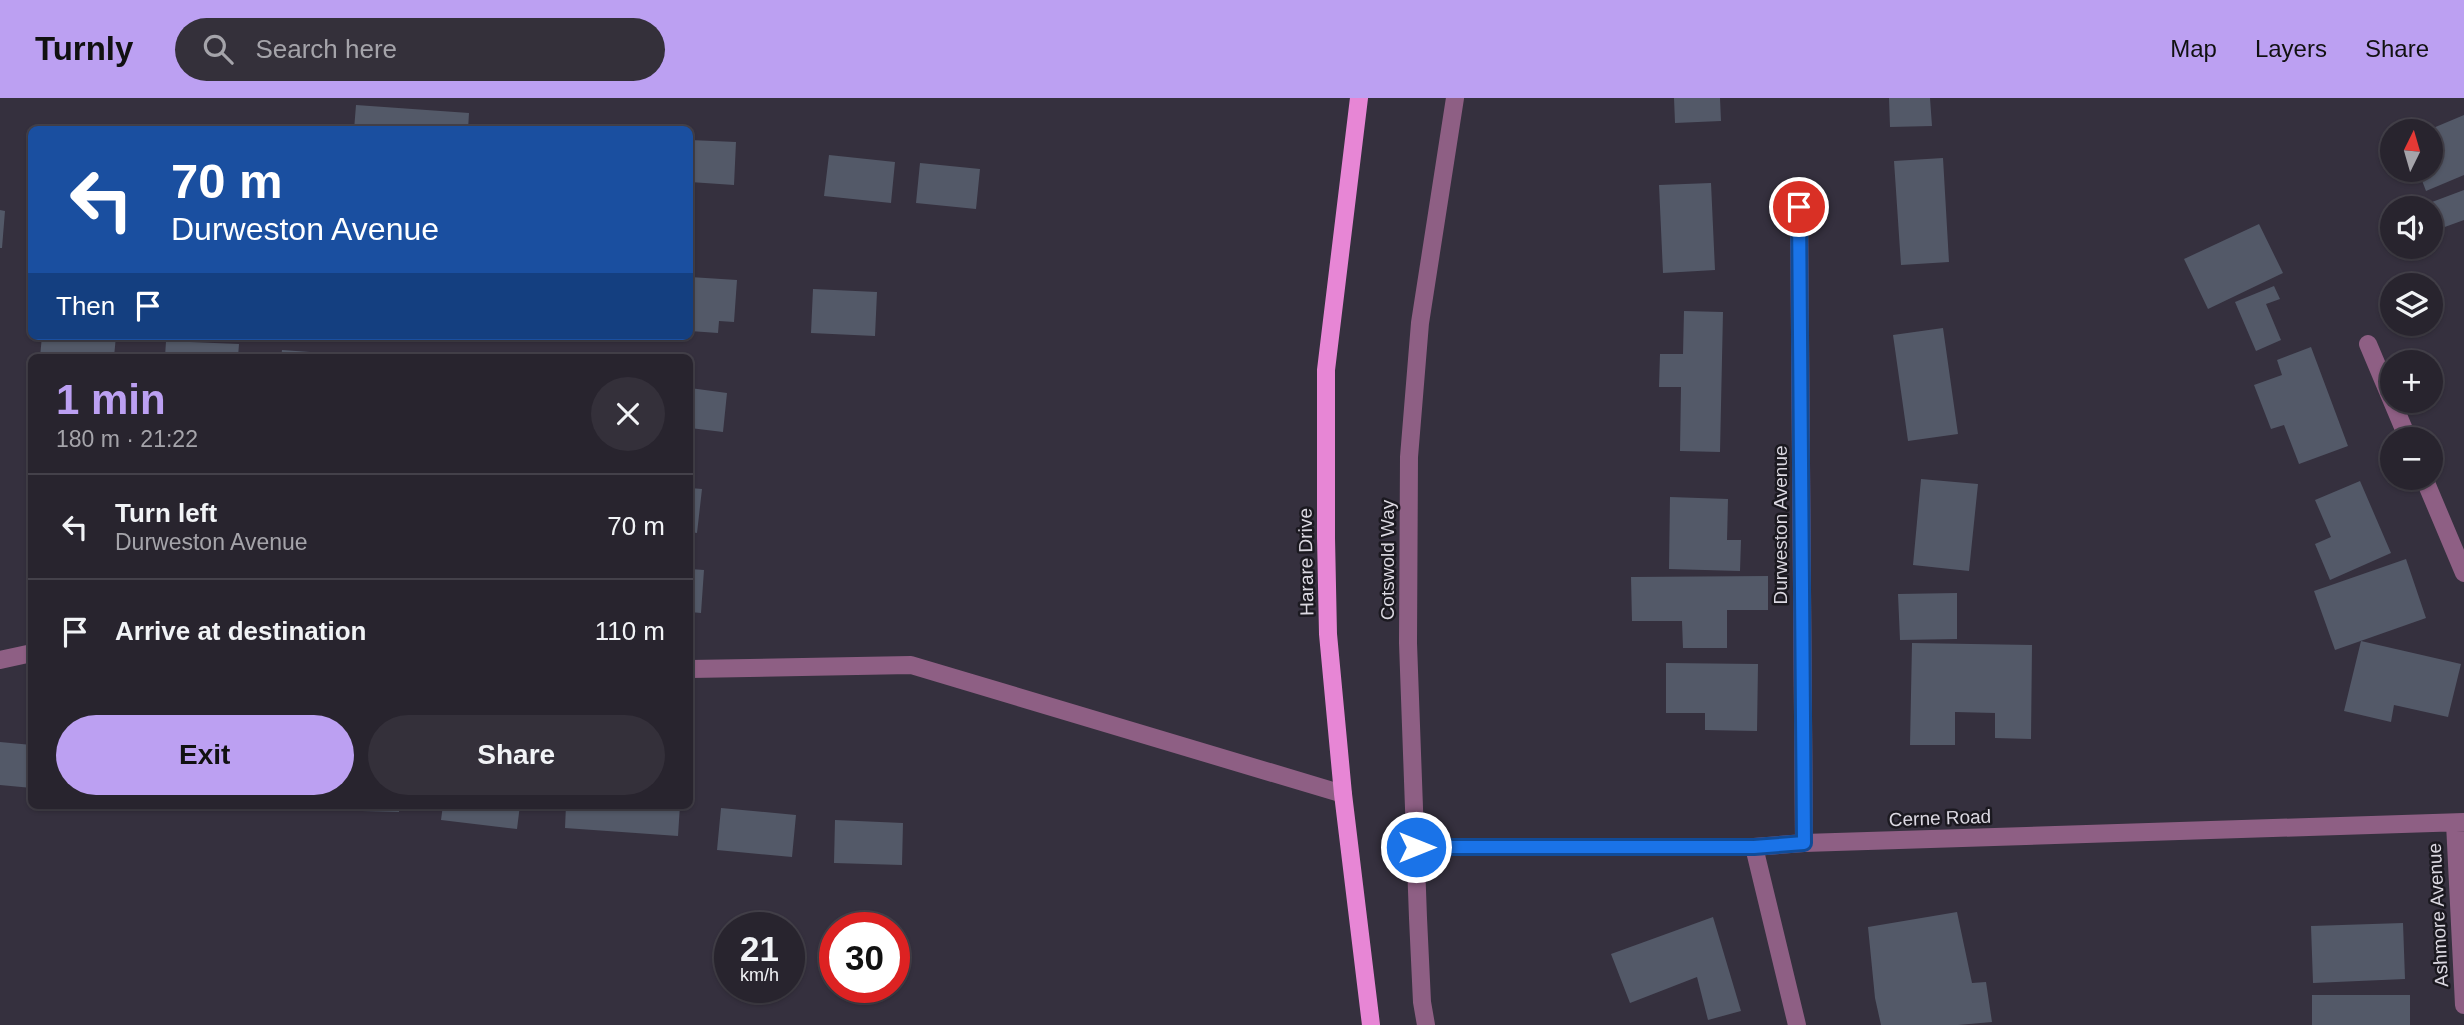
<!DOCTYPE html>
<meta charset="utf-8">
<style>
:root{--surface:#28242e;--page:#34303a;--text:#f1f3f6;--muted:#a5a4aa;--line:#44414a;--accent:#bca0f2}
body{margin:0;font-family:Arial,sans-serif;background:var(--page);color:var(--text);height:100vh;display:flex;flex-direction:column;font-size:26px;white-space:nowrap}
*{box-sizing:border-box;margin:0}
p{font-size:23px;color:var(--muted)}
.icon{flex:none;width:38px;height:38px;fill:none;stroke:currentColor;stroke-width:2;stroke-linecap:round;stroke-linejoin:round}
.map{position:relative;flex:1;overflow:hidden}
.drawer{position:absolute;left:28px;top:256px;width:665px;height:455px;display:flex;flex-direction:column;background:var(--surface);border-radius:10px;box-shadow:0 2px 5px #0004,0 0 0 2px var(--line)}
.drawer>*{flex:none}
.guide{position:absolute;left:28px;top:28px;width:665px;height:214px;border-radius:10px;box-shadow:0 2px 5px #0004,0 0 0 2px var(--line);background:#1a4fa0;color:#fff;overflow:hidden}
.needle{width:46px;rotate:5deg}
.buttons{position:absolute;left:2380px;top:21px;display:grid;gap:14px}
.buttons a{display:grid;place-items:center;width:63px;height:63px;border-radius:50%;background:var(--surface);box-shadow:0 2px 5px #0004,0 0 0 2px var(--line);font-size:35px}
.speed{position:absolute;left:714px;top:814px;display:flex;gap:14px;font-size:35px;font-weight:700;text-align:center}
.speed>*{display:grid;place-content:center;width:91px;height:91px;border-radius:50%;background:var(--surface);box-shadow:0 2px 5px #0004,0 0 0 2px var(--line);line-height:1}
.speed small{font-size:18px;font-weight:400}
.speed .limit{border:10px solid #d22;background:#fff;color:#111}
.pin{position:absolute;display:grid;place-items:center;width:60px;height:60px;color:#fff;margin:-30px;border:4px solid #fff;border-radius:50%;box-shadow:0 2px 7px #0007}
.me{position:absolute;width:77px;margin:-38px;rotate:90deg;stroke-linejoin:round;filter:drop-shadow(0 0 5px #0008)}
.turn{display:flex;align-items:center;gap:24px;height:147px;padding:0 28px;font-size:32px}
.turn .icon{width:91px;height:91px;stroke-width:2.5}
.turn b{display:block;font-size:49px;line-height:60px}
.then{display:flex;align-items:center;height:66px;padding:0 28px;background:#0003;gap:14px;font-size:26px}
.round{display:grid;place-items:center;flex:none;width:74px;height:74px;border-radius:37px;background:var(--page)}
.summary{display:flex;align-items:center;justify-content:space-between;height:119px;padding:0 28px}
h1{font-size:42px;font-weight:700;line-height:52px;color:var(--accent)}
.button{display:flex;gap:14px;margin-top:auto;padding:14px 28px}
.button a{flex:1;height:80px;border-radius:42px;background:var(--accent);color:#111;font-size:28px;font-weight:700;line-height:80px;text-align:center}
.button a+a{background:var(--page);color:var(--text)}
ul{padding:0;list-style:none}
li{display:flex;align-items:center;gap:21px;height:105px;padding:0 28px;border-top:2px solid var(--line)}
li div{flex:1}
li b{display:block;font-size:26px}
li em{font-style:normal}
header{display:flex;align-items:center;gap:42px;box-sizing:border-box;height:98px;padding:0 35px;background:var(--accent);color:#111}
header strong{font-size:33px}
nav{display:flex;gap:38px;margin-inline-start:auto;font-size:24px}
.search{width:490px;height:63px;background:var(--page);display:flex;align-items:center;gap:18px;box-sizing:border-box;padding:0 24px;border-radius:38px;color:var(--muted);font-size:26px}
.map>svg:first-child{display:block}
.building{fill:#535968}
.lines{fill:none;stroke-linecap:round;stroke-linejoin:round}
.minor{stroke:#8e5f84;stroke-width:18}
.major{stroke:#e786d5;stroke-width:18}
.route-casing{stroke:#114b97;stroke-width:18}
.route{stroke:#1a73e8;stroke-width:12}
.labels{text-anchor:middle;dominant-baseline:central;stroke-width:5;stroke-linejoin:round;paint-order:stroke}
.street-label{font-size:19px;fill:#dbd8e1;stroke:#1b1920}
</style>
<header>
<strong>Turnly</strong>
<div class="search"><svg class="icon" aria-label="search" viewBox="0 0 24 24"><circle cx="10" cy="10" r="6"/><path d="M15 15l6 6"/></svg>Search here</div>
<nav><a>Map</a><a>Layers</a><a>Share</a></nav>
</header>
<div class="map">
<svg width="2464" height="927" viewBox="0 0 2464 927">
<rect width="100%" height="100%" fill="#35303e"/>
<!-- building -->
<path class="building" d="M 1674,0 L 1720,0 L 1721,23 L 1675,25 Z
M 1889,0 L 1930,0 L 1932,28 L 1890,29 Z
M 356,7 L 469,15 L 468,32 L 354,32 Z
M 2464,17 L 2464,77 L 2426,93 L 2418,72 L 2431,72 L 2431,33 L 2426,33 Z
M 535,26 L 591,29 L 591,32 L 534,32 Z
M 690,42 L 736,44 L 734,87 L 690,84 Z
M 829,57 L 895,64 L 891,105 L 824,98 Z
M 1943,60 L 1949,164 L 1901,167 L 1894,63 Z
M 920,65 L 980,71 L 976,111 L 916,105 Z
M 1711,85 L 1715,172 L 1663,175 L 1659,87 Z
M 2464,92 L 2464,122 L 2442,130 L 2432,104 Z
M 0,112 L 5,113 L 2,150 L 0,150 Z
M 2259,126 L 2283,175 L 2208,211 L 2184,161 Z
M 690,179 L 737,182 L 734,224 L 719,223 L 718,235 L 690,233 Z
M 2274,188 L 2280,201 L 2266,206 L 2281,242 L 2256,253 L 2235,204 Z
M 813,191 L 877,194 L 875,238 L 811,235 Z
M 1684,213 L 1723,214 L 1720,354 L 1680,353 L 1681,289 L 1659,289 L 1660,256 L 1683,256 Z
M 1943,230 L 1958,336 L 1908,343 L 1893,237 Z
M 42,238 L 116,238 L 114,259 L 40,259 Z
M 166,243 L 239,246 L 238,259 L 165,259 Z
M 2311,249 L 2348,348 L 2299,366 L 2284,327 L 2271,331 L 2254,287 L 2282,277 L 2277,262 Z
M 282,252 L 352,257 L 352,259 L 281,259 Z
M 690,290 L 727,295 L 723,334 L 690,330 Z
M 1921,381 L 1978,386 L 1969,473 L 1913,467 Z
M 2360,383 L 2391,455 L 2330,482 L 2315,446 L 2331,439 L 2315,402 Z
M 690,390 L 702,391 L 697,435 L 690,434 Z
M 1670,399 L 1728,401 L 1727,442 L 1741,442 L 1740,473 L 1669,471 Z
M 2406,461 L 2426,520 L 2335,552 L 2314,493 Z
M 690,471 L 704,472 L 701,515 L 690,514 Z
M 1768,478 L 1768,512 L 1727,512 L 1727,550 L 1683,550 L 1682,523 L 1632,523 L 1631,479 Z
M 1957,495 L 1957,541 L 1900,542 L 1898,496 Z
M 2361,543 L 2461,566 L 2448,619 L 2394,607 L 2391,624 L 2344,613 Z
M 1912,545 L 2032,547 L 2031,641 L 1995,640 L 1995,615 L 1955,614 L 1955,647 L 1910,647 Z
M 1666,565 L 1758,566 L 1757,633 L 1705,632 L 1705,615 L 1666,615 Z
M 0,644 L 32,647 L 32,690 L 0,687 Z
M 325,707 L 399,707 L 399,714 L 324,712 Z
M 443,707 L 520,707 L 517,731 L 441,722 Z
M 566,707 L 680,707 L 678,738 L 565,730 Z
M 721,710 L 796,717 L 792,759 L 717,752 Z
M 835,722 L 903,725 L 902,767 L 834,765 Z
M 1957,814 L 1972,885 L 1986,884 L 1992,924 L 1958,927 L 1881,927 L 1875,900 L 1868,829 Z
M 1713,819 L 1741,913 L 1708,922 L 1697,879 L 1630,905 L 1611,856 Z
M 2403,825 L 2405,881 L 2313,885 L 2311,828 Z
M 2312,897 L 2410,897 L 2410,927 L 2312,927 Z"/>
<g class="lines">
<!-- minor -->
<path class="minor" d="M 1799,109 L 1804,745
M 2368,246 L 2408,341
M 2424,380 L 2464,475
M 0,562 L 32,555
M 690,571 L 911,567 L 1343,696
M 2455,725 L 2464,907
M 1416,749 L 1754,749 L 1804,745 L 2464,724
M 1754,749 L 1797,927
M 1426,927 L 1422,904 L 1418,820 L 1408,545 L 1409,359 L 1420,225 L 1455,0"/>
<!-- major -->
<path class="major" d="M 1359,0 L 1326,272 L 1326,440 L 1328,536 L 1343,696 L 1371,927"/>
</g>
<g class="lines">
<defs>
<path id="route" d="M 1416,749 L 1754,749 L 1804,745 L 1799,109"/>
</defs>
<!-- route casing -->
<use href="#route" class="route-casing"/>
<!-- route -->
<use href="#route" class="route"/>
</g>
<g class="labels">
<!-- street labels -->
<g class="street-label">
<text transform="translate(1780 427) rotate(-90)">Durweston Avenue</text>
<text transform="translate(1387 462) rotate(-90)">Cotswold Way</text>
<text transform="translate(1306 464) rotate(-91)">Harare Drive</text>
<text transform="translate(1940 720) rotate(-2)">Cerne Road</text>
<text transform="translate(2438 817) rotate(-93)">Ashmore Avenue</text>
</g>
</g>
</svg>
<div class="buttons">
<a><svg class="needle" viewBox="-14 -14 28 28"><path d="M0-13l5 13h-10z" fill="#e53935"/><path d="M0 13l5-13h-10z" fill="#a5a4aa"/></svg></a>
<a><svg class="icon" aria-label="sound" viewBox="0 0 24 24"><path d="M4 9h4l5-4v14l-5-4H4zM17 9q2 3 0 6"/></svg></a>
<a><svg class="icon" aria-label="layers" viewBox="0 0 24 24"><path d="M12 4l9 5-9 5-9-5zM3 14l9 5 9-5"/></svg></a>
<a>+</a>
<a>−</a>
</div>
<div class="speed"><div>21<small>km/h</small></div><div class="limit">30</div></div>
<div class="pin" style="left:1799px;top:109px;background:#d93025"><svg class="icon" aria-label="arrive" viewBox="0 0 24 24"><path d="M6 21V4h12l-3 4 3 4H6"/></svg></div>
<svg class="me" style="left:1416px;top:749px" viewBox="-20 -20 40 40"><circle r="17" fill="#1a73e8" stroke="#fff" stroke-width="3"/><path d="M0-11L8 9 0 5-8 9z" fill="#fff"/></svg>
<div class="guide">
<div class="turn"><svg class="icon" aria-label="left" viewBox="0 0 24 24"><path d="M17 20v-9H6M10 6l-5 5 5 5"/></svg><div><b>70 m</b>Durweston Avenue</div></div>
<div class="then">Then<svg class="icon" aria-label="arrive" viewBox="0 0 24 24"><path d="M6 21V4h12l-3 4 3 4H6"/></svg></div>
</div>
<section class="drawer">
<div class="summary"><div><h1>1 min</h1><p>180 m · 21:22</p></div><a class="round"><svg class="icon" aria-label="close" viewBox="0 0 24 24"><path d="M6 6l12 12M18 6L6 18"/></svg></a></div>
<ul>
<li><svg class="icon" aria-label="left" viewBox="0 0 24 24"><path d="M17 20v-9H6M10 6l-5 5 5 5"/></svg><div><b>Turn left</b><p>Durweston Avenue</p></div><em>70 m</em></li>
<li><svg class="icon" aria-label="arrive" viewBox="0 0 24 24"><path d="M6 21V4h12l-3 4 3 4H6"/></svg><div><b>Arrive at destination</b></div><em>110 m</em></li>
</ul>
<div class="button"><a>Exit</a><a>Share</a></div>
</section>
</div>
